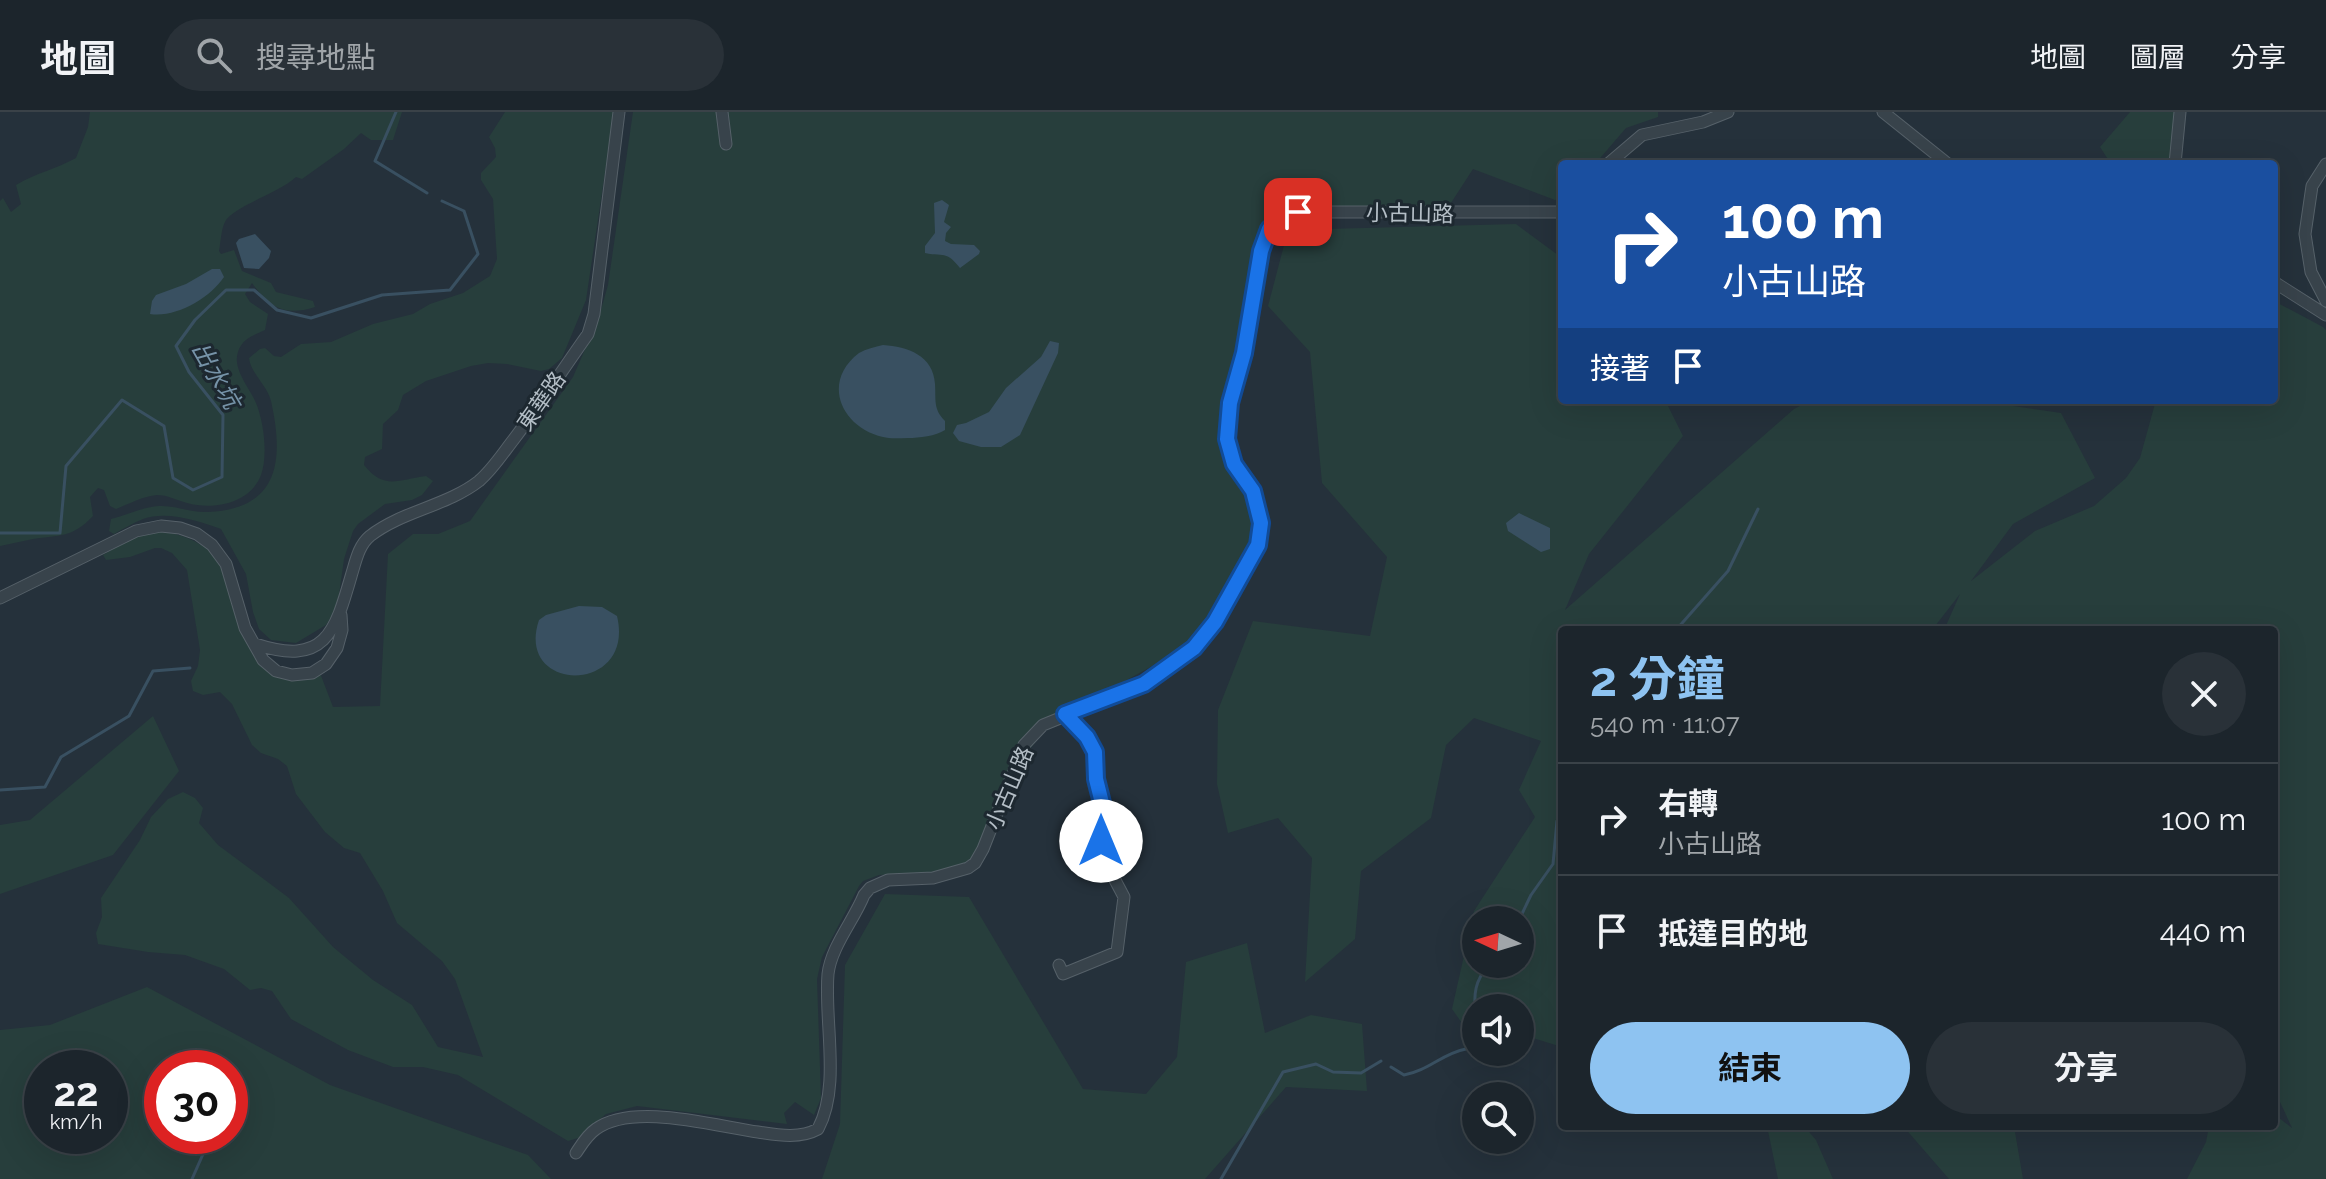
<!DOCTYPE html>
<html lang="zh-TW">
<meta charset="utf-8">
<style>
:root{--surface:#1c252c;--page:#293138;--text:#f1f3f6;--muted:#a0a5a9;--line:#3a4248;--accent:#8ec3f1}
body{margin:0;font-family:Raleway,"Noto Sans TC",sans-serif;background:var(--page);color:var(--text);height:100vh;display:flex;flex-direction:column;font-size:30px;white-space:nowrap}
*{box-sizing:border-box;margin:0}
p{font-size:26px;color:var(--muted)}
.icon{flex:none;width:44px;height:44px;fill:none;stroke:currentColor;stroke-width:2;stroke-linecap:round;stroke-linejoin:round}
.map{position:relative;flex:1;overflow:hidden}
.panel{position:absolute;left:1558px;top:514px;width:720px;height:504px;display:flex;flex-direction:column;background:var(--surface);border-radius:8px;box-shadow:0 8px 32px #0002,0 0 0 2px var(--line)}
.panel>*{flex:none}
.banner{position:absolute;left:1558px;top:48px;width:720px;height:244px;border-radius:8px;box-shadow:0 8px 32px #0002,0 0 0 2px var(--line);background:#1a4fa0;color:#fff;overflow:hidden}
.needle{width:52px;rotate:274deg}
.tools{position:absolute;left:1462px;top:794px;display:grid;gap:16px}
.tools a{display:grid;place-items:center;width:72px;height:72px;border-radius:50%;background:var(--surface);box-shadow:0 8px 32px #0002,0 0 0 2px var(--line);font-size:40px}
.speed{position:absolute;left:24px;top:938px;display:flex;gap:16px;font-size:40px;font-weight:700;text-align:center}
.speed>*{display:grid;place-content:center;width:104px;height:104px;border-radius:50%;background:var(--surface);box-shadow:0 8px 32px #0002,0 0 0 2px var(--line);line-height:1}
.speed small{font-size:20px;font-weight:400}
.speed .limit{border:12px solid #d22;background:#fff;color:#111}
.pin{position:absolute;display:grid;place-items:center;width:68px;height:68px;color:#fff;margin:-34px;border-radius:16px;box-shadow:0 4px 12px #0006}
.me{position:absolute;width:88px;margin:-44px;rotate:0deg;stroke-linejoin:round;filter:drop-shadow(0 0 6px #0008)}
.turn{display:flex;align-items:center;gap:28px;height:168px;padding:0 32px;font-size:36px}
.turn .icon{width:104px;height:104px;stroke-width:2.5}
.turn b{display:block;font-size:56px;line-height:68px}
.then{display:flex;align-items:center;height:76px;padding:0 32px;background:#0003;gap:16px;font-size:30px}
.round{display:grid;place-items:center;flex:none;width:84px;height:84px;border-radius:42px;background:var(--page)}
.head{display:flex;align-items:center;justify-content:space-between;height:136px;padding:0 32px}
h1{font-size:48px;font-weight:700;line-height:60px;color:var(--accent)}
.action{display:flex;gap:16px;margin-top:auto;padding:16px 32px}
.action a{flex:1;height:92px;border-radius:48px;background:var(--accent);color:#111;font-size:32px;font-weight:700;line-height:92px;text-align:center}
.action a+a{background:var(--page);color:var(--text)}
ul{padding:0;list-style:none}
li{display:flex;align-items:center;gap:24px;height:112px;padding:0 32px;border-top:2px solid var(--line)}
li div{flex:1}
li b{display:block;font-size:30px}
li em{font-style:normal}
header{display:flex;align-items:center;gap:48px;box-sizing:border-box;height:112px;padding:0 40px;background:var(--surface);border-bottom:2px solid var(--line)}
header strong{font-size:38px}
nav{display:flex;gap:44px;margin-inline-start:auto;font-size:28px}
.search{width:560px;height:72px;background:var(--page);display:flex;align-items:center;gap:20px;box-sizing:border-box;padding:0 28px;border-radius:44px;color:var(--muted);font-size:30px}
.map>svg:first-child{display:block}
.green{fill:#273e3c;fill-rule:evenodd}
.water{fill:#395061}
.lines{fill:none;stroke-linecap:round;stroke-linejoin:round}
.stream{stroke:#395061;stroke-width:3}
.minor-casing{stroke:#566169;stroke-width:13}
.minor{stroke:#38434b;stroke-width:11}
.route-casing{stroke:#114b97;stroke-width:20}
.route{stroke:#1a73e8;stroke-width:14}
.labels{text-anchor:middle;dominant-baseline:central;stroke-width:6;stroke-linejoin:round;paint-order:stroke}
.street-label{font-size:22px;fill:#b4bec6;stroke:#1d2830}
.water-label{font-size:24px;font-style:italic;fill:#7693a8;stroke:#1d2830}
</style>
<header>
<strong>地圖</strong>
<div class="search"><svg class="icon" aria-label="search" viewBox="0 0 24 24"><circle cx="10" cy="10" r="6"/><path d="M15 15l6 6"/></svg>搜尋地點</div>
<nav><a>地圖</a><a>圖層</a><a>分享</a></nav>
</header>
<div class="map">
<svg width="2326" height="1067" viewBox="0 0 2326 1067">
<rect width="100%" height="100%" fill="#25313b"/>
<!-- green -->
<path class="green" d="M 90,0 L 402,0 L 393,28 L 371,28 L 361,21 L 344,37 L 302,67 L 296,65 C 279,81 237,93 226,108 C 221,116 221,129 219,139 L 221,142 L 234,138 L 242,159 L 271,171 L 276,180 L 313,189 L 315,195 C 284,205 270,195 252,171 L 245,182 L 250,190 L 268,202 L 265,218 C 254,223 242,227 238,240 C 232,257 250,276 256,291 C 264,310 268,344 261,363 C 250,392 213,398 187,391 C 176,388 168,383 157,383 C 143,384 129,392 116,397 L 110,394 L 104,378 L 98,376 L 90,385 L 93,404 C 72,426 60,423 33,427 C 22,429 11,432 0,434 L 0,89 L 3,86 L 11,100 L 21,92 L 16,73 C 36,61 56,57 76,46 L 88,15 Z
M 505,0 L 614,0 L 586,188 L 562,246 L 549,257 L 541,259 L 507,252 L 488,251 L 471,254 L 426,269 L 403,283 L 398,298 L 383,312 L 382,337 L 365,345 L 364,353 C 384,378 397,368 426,364 L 433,369 L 422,383 L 412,388 L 385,392 L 358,412 L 353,419 L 344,447 L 337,497 L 326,513 L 296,531 L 271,528 L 259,517 L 253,500 L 246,462 L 221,417 C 199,409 167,398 143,407 C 133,411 123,417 114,422 L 109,419 L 111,407 C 127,403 143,395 159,394 C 175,393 191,401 208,400 C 280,397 284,347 271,289 C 267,273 251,262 249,246 L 260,237 L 265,236 L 274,244 L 281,245 L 301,232 L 331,230 L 373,212 L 413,202 L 430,192 L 463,181 L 490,164 L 497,147 L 493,87 L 481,68 L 481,61 L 496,45 L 495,36 L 489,25 Z
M 633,0 L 1658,0 L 1658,5 L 1626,16 L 1595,52 L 1562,52 L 1561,86 L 1555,88 L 1473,57 L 1449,94 L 1288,99 L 1272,107 L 1264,117 L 1243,236 L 1224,301 L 1222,327 L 1226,350 L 1239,367 L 1254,402 L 1256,415 L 1252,435 L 1204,511 L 1185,533 L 1165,547 L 1103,581 L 1098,582 L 1080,599 L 1046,617 L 1025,643 L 978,741 L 964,754 L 947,759 L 879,763 L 863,769 L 859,774 L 822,845 L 817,867 L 821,986 L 814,1003 L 795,990 L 784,1001 L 787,1012 L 637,994 L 606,1002 L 578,1026 L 568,1029 L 458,963 L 423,955 L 393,955 L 348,938 L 291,907 L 272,879 L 261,876 L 250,878 L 224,857 L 185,843 L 148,840 L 98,832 L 96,821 L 102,805 L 101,786 L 140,728 L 151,705 L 168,687 L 183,680 L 195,686 L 203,696 L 199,711 L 218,733 L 289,786 L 333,835 L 373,868 L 412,893 L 438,935 L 483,945 L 455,867 L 442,849 L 397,811 L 383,779 L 360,741 L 344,736 L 325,720 L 296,682 L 287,654 L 278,647 L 261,641 L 252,633 L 232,592 L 220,580 L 203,583 L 193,579 L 191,569 L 198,554 L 200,538 L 187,458 L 172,441 L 161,436 L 155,436 L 130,445 L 106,448 L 103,443 C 135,422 157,411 194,429 C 207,436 219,443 225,457 C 242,491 236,539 274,559 C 291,569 302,569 320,561 L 333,595 L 380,594 L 388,442 L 413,422 L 438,422 L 470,409 L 573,265 L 599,205 L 608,173 Z
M 2130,0 L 2177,0 L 2171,52 L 2111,52 L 2100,35 Z
M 1516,112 L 1562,146 L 1562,288 L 1665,288 L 1683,324 L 1589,442 L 1565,498 L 1794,297 L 1812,288 L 1971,288 L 2061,301 L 2095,366 L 2013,412 L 1971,469 L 2035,419 L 2094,394 L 2126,366 L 2140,346 L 2156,288 L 2274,288 L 2274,189 L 2323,215 L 2326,218 L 2326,1067 L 2187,1067 L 2206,1030 L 2209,1014 L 2274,1014 L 2274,1002 L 2292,1016 L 2274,977 L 2274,518 L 1944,518 L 1960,482 L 1932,518 L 1562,518 L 1562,935 L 1520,922 L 1520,896 L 1476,896 L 1476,931 L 1452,897 L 1474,799 L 1535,705 L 1519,678 L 1541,629 L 1474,606 L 1446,633 L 1431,706 L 1361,759 L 1355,827 L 1305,870 L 1312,746 L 1278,706 L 1228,721 L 1217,672 L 1218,598 L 1253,509 L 1370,524 L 1387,445 L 1322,371 L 1310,240 L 1268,194 L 1288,118 ZM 1476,808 L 1520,808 L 1520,852 L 1476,852 Z
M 153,604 L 179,659 L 113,743 L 0,782 L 0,713 L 30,708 Z
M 885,782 L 969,785 L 1083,977 L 1146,982 L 1177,945 L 1186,850 L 1247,831 L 1265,921 L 1311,903 L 1362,912 L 1367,979 L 1286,975 L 1205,1067 L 822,1067 L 840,1012 L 845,853 Z
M 147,875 L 330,973 L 528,1043 L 551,1067 L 0,1067 L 0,918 L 50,913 ZM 42,956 L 110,956 L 110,1024 L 42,1024 ZM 162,956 L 230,956 L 230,1024 L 162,1024 Z
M 1767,1014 L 1804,1014 L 1816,1028 L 1833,1067 L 1778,1067 Z
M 1903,1014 L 2014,1014 L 2023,1067 L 1949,1067 Z"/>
<!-- water -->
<path class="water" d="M 942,88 L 949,93 L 944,110 L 951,115 L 946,121 L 945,129 L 951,132 L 974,133 L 980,139 L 979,142 L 960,156 C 946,138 943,145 925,141 L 925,134 L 935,121 L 934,91 Z
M 255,122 L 271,139 L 269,146 L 259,157 L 244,156 L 236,131 L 239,127 Z
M 212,157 L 220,157 L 224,165 C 210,186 176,206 150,202 L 152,189 L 156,183 L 186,172 Z
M 1050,229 L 1059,231 L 1058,241 L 1020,323 L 1001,335 L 981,335 L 959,329 L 953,321 L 957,313 L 966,311 L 989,300 L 1006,276 L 1041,245 Z
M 883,233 C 908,235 933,243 935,272 C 936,288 933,297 945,309 L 945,318 C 936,324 919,326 908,326 C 900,326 890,327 883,325 C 841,315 821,270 859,241 C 866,237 875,235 883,233 Z
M 1519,401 L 1550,416 L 1550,437 L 1541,440 L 1508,419 L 1506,411 Z
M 579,494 L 602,495 L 617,504 C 636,583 514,582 539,508 L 546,503 Z"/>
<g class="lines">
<!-- stream -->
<path class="stream" d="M 396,0 L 375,49 L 427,81
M 0,421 L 60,421 L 66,354 L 122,288 L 164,314 L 173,366 L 193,378 L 222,365 L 223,303 L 189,260 L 176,234 L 195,208 L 226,178 L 254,178 L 277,198 L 311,206 L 382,183 L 450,178 L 478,142 L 464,99 L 442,89
M 1676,518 L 1728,459 L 1758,397
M 0,678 L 45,675 L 61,645 L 129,604 L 153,559 L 190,556
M 1519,808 L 1531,783 L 1553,752 L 1557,709 L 1562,701
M 1476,903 C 1473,882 1475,869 1489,852
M 1391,955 L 1404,963 C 1428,959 1443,941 1466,937 L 1476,909
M 192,1067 L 211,1024
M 1221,1067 L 1283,960 L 1316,952 L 1333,960 L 1361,961 L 1381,949"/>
<defs>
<path id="minor" d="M 722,0 L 726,32
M 1883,0 L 1948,52
M 1608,52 L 1642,23 L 1703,10 L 1728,0
M 2175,52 L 2180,0
M 2326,52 L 2312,74 L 2305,122 L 2311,160 L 2326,189
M 2274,170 L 2326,203
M 0,486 L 136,419 L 161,414 L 180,416 L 197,422 L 212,433 L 226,452 L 245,516 L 263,548 L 276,559 L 292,563 L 312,561 L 326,552 L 337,536 L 342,518 L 341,503
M 255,532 C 326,555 335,520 352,461 C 356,448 359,433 370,424 C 402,399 447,394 479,369 C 493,357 503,341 514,327 C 540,293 563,257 588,222 L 594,202 L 619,0
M 1059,853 L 1063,862 L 1117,840 L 1124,785 L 1106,751 L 1101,729 L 1103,695 L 1096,667 L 1095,640 L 1087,625 L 1065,602
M 576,1041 C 582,1032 587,1023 596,1017 C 633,990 715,1014 758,1020 C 778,1023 800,1027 818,1017 C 841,974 824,910 828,862 C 831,835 854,808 864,783 L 870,776 L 888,768 L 933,766 L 968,756 L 975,751 L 983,737 L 1024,633 L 1043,613 L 1144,572 L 1194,536 L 1215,510 L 1258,433 C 1262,415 1261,395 1253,378 C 1245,360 1232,352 1228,330 C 1221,301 1238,268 1244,240 C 1251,206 1252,150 1268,120 C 1274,110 1288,105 1298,100 L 1562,100"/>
</defs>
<!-- minor casing -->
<use href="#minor" class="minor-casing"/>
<!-- minor -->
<use href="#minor" class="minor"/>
</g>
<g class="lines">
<defs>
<path id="route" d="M 1101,729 L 1103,695 L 1096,667 L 1095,640 L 1087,625 L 1065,602 L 1144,572 L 1194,536 L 1215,510 L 1258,433 L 1261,411 L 1253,379 L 1234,352 L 1227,327 L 1230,291 L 1244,241 L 1261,139 L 1269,117 L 1298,100"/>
</defs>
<!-- route casing -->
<use href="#route" class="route-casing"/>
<!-- route -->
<use href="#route" class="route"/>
</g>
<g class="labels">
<!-- street labels -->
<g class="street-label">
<text transform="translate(1410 101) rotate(1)">小古山路</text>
<text transform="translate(541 289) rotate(-55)">東華路</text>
<text transform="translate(1009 676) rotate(-67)">小古山路</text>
</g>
<!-- water labels -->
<g class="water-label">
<text transform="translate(216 263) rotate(60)">出水坑</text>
</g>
</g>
</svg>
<div class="tools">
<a><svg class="needle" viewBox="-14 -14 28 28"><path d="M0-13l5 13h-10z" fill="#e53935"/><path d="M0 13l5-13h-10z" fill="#a0a5a9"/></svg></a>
<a><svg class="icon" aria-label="sound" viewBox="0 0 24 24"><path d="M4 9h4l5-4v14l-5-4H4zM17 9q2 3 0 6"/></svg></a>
<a><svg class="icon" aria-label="search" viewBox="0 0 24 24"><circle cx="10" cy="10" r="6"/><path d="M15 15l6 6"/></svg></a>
</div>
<div class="speed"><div>22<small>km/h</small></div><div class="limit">30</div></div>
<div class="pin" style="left:1298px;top:100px;background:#d93025"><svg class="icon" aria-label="arrive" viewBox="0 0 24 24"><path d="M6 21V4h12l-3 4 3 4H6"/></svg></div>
<svg class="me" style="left:1101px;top:729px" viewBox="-20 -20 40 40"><circle r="19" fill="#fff"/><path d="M0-13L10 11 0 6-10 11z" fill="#1a73e8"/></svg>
<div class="banner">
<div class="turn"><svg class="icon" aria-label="right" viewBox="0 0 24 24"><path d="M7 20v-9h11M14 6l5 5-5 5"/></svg><div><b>100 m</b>小古山路</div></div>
<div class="then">接著<svg class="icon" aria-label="arrive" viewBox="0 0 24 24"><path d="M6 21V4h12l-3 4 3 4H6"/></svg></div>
</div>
<section class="panel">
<div class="head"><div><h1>2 分鐘</h1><p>540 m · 11:07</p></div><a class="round"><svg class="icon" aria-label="close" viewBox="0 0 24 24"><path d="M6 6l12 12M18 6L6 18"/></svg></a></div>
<ul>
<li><svg class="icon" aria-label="right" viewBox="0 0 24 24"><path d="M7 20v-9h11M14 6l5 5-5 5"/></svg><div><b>右轉</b><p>小古山路</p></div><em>100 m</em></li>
<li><svg class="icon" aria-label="arrive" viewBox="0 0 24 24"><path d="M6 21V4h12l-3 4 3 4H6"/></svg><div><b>抵達目的地</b></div><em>440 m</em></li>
</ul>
<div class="action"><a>結束</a><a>分享</a></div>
</section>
</div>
